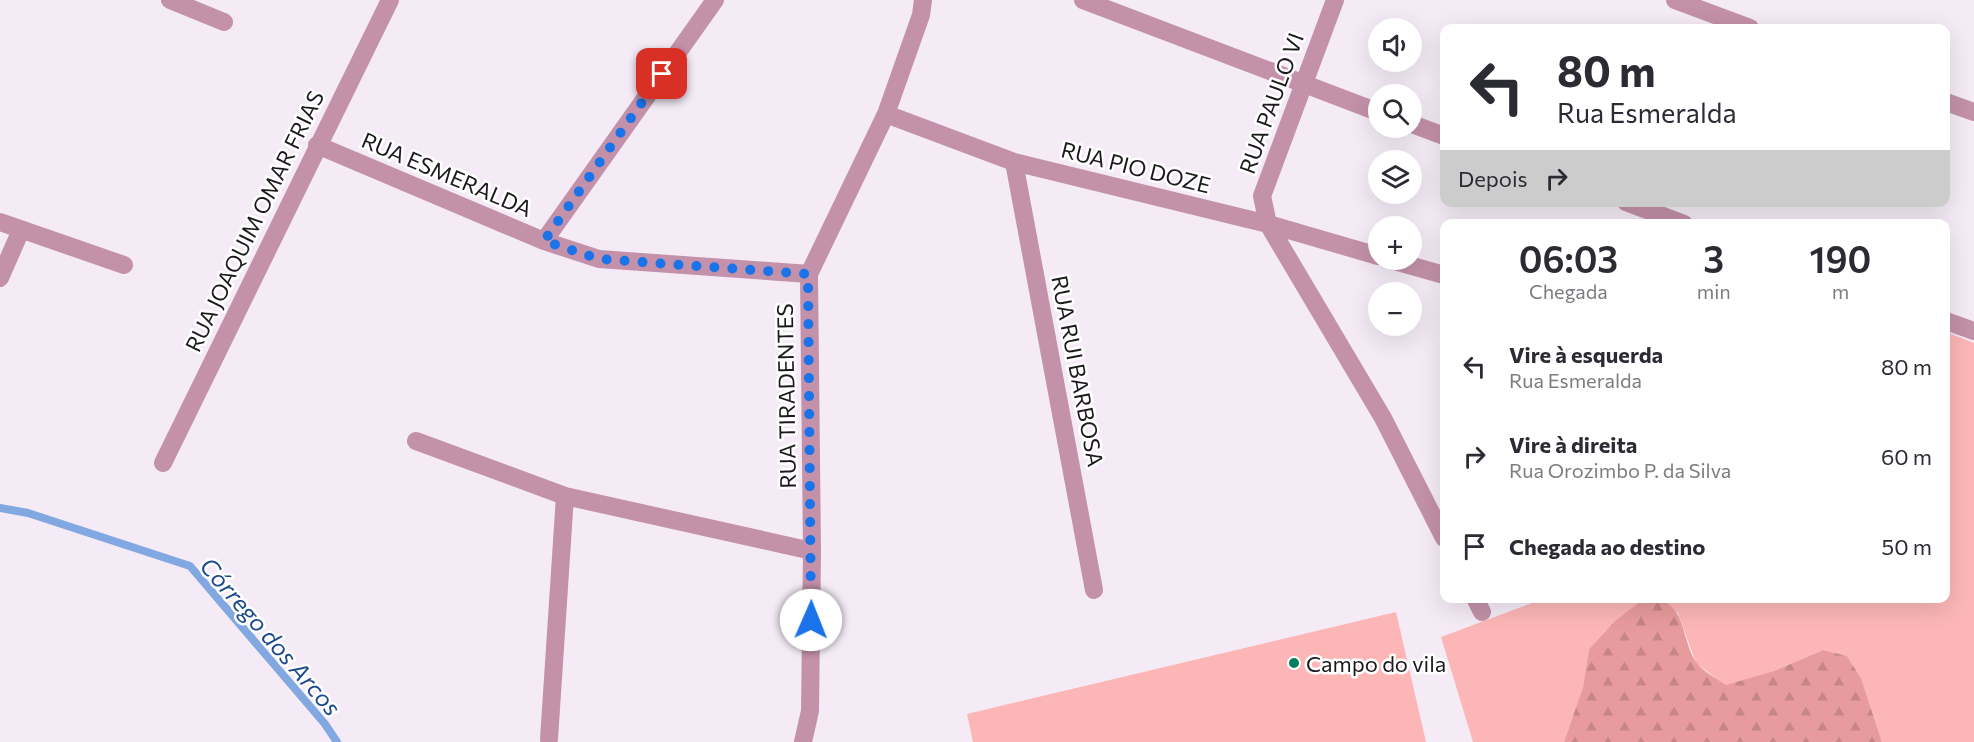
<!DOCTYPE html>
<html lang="pt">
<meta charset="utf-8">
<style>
:root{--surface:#fff;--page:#f2f2f3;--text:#2b2b33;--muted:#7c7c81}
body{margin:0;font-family:Commissioner,sans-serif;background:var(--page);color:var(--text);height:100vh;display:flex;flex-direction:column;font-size:22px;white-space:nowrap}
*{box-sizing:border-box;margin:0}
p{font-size:20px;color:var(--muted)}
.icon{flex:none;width:33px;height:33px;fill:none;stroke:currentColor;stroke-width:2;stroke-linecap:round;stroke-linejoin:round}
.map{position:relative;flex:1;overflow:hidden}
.sheet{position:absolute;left:1440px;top:219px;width:510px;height:384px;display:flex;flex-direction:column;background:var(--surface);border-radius:12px;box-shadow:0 6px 24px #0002}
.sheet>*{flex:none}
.guide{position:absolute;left:1440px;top:24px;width:510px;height:183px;border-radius:12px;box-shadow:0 6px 24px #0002;background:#fff;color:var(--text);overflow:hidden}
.controls{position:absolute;left:1368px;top:18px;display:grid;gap:12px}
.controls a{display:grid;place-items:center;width:54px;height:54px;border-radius:50%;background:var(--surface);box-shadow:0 6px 24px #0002;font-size:30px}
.pin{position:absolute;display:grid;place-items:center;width:51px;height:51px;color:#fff;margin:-26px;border-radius:12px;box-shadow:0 3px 9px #0006}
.me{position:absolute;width:66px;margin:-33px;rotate:1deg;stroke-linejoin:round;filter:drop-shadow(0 0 4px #0008)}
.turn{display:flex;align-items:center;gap:21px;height:126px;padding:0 18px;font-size:27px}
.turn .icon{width:78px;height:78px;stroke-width:2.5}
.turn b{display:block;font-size:42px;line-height:51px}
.then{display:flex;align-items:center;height:57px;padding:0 18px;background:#0003;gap:12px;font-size:22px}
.eta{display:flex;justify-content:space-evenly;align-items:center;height:102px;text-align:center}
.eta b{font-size:36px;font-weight:600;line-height:42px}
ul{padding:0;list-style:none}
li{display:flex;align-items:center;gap:18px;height:90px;padding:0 18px}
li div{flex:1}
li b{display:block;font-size:22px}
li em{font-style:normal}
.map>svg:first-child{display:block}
.green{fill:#fcb6b6}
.forest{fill:url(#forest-firs)}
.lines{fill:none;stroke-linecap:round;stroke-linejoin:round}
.stream{stroke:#81a8e0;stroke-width:8}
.street{stroke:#c391a9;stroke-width:18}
.route{stroke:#1a73e8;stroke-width:10;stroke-dasharray:0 18}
.poi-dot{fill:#037f5f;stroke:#fff;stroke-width:2}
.labels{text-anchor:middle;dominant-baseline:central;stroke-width:5;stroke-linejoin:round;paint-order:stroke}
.street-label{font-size:22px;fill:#1c191d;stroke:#fff}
.poi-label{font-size:22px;fill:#1c191d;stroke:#fff;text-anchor:start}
.water-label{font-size:24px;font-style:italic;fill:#1a498c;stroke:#fff}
</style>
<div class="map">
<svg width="1974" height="742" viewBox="0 0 1974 742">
<defs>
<pattern id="forest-firs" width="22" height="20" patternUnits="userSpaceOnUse" patternTransform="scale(1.5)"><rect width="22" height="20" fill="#e89b9c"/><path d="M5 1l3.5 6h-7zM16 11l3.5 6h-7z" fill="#c68586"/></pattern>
</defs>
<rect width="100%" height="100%" fill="#f4ebf7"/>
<!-- green -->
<path class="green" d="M 1946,332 L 1974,343 L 1974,742 L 1882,742 L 1861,678 L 1847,656 L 1823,650 L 1774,671 L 1726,686 L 1696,663 L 1678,613 L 1660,599 L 1946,598 Z
M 1543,599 L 1645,599 L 1615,621 L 1589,649 L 1583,687 L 1564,742 L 1473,742 L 1441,637 Z
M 1396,612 L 1426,742 L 973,742 L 967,714 Z"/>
<!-- forest -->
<path class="forest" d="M 1645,598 C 1688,598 1679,635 1696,662 C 1702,671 1718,679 1726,685 L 1774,671 L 1823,650 L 1847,656 L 1861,678 L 1882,742 L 1564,742 L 1583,687 L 1589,649 L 1615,621 Z"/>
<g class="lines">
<!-- stream -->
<path class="stream" d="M 0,508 L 28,513 L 190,566 L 325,724 L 337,742"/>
<!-- street -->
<path class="street" d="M 170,0 L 224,22
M 1083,0 L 1378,112
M 1335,0 L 1262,196 L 1268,224 L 1383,418 L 1444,538
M 1675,0 L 1750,28
M 1946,102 L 1974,112
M 886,114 L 1014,162 L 1268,224 L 1378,256
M 1412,124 L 1444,136
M 317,145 L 544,241 L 599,259 L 809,274
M 1014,162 L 1094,590
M 1626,202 L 1684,224
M 0,222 L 124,265
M 544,241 L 715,0
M 1391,260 L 1444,275
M 0,278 L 21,230
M 1946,321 L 1974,331
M 416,441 L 565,496 L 812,551
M 163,463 L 390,0
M 1475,598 L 1482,612
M 549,739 L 565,496
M 803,742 L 810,711 L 812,551 L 809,274 L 886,114 L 921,15 L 923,0"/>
</g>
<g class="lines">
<!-- route -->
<path class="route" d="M 662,74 L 544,241 L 599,259 L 808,274 L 811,620"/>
</g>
<!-- markers -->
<circle class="poi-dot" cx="1294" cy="663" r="6"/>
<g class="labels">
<!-- street labels -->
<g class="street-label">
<text transform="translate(1271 103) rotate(-70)">RUA PAULO VI</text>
<text transform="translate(1136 167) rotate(14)">RUA PIO DOZE</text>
<text transform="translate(447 174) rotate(23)">RUA ESMERALDA</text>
<text transform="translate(254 221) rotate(-64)">RUA JOAQUIM OMAR FRIAS</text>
<text transform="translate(1078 371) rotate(79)">RUA RUI BARBOSA</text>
<text transform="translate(786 396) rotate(-91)">RUA TIRADENTES</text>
</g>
<!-- poi labels -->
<g class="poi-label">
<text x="1306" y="663">Campo do vila</text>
</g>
<!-- water labels -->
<g class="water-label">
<text transform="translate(271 636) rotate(49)">Córrego dos Arcos</text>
</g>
</g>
</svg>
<div class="controls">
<a><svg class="icon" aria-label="sound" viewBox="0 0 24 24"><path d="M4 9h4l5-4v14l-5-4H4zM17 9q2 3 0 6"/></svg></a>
<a><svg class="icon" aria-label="search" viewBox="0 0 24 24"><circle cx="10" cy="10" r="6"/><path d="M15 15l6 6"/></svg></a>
<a><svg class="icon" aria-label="layers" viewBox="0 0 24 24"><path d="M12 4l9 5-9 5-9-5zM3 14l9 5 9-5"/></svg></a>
<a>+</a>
<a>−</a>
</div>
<div class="pin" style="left:662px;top:74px;background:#d93025"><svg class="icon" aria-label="arrive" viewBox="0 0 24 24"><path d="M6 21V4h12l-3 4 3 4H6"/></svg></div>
<svg class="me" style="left:811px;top:620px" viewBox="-20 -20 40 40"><circle r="19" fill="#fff"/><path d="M0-13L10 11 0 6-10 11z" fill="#1a73e8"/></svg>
<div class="guide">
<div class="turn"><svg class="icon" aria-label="left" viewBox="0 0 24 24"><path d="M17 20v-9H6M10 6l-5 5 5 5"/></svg><div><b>80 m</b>Rua Esmeralda</div></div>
<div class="then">Depois<svg class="icon" aria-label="right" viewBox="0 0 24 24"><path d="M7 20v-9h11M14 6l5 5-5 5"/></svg></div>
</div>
<section class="sheet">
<div class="eta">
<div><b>06:03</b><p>Chegada</p></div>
<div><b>3</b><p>min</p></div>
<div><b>190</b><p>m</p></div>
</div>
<ul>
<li><svg class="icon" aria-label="left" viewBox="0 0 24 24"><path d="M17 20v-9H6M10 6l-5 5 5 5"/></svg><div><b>Vire à esquerda</b><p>Rua Esmeralda</p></div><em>80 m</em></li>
<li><svg class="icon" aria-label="right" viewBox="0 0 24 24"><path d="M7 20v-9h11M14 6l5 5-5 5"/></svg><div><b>Vire à direita</b><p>Rua Orozimbo P. da Silva</p></div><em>60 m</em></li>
<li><svg class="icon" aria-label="arrive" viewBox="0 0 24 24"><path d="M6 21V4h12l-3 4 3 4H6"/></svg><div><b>Chegada ao destino</b></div><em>50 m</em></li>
</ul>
</section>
</div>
